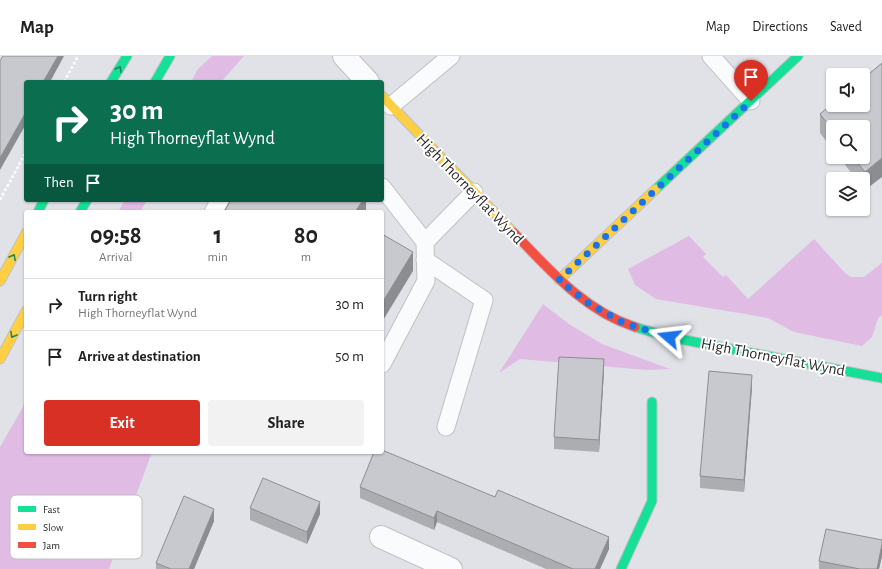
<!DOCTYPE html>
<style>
:root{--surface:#fff;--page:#f2f2f2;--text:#222;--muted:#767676;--line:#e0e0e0;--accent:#d93025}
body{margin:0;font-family:"Alegreya Sans",sans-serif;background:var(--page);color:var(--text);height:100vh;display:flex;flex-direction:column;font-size:15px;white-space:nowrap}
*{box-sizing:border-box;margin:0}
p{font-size:13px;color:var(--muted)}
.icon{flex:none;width:22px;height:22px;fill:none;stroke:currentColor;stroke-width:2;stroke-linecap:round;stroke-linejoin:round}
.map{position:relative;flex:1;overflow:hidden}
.panel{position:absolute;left:24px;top:154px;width:360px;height:244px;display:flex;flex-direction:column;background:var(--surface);border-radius:4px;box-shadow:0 1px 3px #0004}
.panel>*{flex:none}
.top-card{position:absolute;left:24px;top:24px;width:360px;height:122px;border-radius:4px;box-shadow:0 1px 3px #0004;background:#0b6e4f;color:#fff;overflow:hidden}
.controls{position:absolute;left:826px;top:12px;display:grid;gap:8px}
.controls a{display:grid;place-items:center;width:44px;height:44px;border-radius:4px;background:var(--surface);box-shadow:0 1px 3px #0004;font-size:20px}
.pin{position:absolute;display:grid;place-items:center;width:34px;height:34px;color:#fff;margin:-41px -17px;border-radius:50% 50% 50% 0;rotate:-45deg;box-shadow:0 0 4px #0007}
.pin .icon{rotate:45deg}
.me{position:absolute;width:44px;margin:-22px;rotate:287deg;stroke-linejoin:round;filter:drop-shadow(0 0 3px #0008)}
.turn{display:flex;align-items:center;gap:14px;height:84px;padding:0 20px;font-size:18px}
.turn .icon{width:52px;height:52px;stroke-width:2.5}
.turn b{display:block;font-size:28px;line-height:34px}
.then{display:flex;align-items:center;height:38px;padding:0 20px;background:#0003;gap:8px;font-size:15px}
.eta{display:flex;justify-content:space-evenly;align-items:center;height:68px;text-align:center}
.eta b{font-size:24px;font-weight:600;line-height:28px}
.button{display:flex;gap:8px;margin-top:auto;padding:8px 20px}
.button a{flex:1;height:46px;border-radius:4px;background:var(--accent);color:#fff;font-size:16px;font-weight:600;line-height:46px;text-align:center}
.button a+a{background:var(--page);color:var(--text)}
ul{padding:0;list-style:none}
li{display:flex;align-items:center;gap:12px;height:52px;padding:0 20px;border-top:1px solid var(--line)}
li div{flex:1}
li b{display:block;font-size:15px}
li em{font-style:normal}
header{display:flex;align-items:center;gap:24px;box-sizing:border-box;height:56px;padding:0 20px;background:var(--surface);border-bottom:1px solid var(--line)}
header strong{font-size:19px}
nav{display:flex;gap:22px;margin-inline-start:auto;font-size:14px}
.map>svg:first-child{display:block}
.green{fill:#e0bbe4}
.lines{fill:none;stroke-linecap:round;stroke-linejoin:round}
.lane-casing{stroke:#c0c0c0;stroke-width:19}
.street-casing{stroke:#c0c0c0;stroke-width:24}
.fast-casing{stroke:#c0c0c0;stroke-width:11}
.slow-casing{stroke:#c0c0c0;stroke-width:11}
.jam-casing{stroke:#c0c0c0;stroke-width:11}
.path{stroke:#fafbfc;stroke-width:2.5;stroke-dasharray:3 2;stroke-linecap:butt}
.lane{stroke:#fafbfc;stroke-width:17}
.street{stroke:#fafbfc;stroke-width:22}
.fast{stroke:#16e098;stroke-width:9}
.slow{stroke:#ffcf43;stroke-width:9}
.jam{stroke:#f24e42;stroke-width:9}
.wall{fill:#acadb1}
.shaded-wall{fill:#8c8d90}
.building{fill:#c8c9ce;stroke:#8c8d90}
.oneway{stroke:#208662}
.route{stroke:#1a73e8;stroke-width:7;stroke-dasharray:0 12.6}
.labels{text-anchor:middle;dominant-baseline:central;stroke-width:4;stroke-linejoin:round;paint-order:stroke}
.street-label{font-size:16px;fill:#2b2b2b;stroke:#fff}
.key{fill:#fff;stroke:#bfbfbf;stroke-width:1}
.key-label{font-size:11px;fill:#2b2b2b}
</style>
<header>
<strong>Map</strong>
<nav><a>Map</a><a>Directions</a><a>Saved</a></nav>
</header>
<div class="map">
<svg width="882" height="513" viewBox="0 0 882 513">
<rect width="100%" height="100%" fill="#e0e2e8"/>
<!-- green -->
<path class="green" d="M 212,0 L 244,0 L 221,26 L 191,26 L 198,13 Z
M 125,144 L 147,144 L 140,156 L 118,156 Z
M 689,180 L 706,198 L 703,201 L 723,221 L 726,219 L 748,243 L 814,183 L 845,217 L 851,221 L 864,221 L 882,207 L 882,259 L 878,262 L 872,281 L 862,290 L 794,276 L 768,262 L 656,243 L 635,229 L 628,213 Z
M 543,248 L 569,268 L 602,288 L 670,313 L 647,314 L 520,303 L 499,317 Z
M 26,336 L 26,396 L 152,396 L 109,513 L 0,513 L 0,391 L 23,351 Z"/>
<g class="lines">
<defs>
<path id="lane" d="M 711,0 L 751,45
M 391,50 L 451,0
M 382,131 L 425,186 L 426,225 L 382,308
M 213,156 L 220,144
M 425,186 L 474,136
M 425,204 L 484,244 L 446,371"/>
<path id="street" d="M 344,0 L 368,26
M 381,481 L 451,513"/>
<path id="fast" d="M 111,26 L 127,0
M 155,26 L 170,0
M 656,133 L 798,0
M 38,156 L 44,144
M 80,156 L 87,144
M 635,271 L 669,281 L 882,322
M 621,513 L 652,445 L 652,346"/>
<path id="slow" d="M 382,40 L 513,176
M 559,224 L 656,133
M 0,225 L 26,177
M 0,303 L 26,255"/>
<path id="jam" d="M 513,176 C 549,213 584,255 635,271"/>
</defs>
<!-- lane casing -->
<use href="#lane" class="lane-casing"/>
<!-- street casing -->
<use href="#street" class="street-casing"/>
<!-- fast casing -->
<use href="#fast" class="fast-casing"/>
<!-- slow casing -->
<use href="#slow" class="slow-casing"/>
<!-- jam casing -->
<use href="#jam" class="jam-casing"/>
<!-- path -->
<path class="path" d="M 64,26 L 78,0
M 0,144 L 26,96"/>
<!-- lane -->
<use href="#lane" class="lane"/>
<!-- street -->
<use href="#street" class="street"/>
<!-- fast -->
<use href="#fast" class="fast"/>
<!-- slow -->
<use href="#slow" class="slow"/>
<!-- jam -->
<use href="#jam" class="jam"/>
</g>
<!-- wall -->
<path class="wall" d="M 882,7 L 865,134 L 863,132 L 863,123 L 856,123 L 839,101 L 863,101 L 833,71 L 833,94 L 820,77 L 820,58 Z
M 604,315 L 599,396 L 554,393 L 554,381 Z
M 752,331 L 744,436 L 700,432 L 700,420 Z
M 360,431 L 609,493 L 600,513 L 546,513 L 437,466 L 434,474 L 360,442 Z
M 250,452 L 320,458 L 307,488 L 250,464 Z
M 214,465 L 194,513 L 156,513 L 156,507 Z
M 882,484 L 882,500 L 879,513 L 819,513 L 819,505 Z"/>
<!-- shaded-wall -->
<path class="shaded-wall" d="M 58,0 L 64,0 L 50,26 L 43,26 Z
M 26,56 L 26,68 L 0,114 L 0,102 Z
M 882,102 L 882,121 L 865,134 L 865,116 Z
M 363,144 L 366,144 L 366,156 L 355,156 Z
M 413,196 L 413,215 L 382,266 L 382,247 Z
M 604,303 L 604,315 L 599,396 L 599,384 Z
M 752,319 L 752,331 L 744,436 L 744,424 Z
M 320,446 L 320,458 L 307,488 L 307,476 Z
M 214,453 L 214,465 L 194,513 L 189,513 Z
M 437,455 L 437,466 L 434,474 L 434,462 Z
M 609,481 L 609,493 L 600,513 L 595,513 Z
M 882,488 L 882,500 L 879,513 L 877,513 Z"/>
<!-- building -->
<path class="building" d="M 3,0 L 58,0 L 43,26 L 26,26 L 26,56 L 0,102 L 0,5 Z
M 882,7 L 882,102 L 865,116 L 853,101 L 863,101 L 863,71 L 833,71 L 833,75 L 820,58 L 833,47 L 833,49 L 863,49 L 863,23 Z
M 231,144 L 363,144 L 355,156 L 224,156 Z
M 382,178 L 413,196 L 382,247 Z
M 559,301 L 604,303 L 599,384 L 554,381 Z
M 709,315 L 752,319 L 744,424 L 700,420 Z
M 382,394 L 495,441 L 498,434 L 609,481 L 595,513 L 573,513 L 437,455 L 434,462 L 360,431 L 374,396 L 382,396 Z
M 263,422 L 320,446 L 307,476 L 250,452 Z
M 184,440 L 214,453 L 189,513 L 171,513 L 156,507 Z
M 826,473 L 882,484 L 882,488 L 877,513 L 860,513 L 819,505 Z"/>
<!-- one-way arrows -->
<defs><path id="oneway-chevron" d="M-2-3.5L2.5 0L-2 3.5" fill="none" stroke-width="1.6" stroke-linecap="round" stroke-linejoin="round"/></defs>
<g class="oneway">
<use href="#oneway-chevron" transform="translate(119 13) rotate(-60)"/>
<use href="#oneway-chevron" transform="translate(13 201) rotate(-61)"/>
<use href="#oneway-chevron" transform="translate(13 279) rotate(119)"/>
</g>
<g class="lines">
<!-- route -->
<path class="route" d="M 669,281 L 624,267 L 588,247 L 559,224 L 751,45"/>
</g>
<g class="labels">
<!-- street labels -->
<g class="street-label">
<text transform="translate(470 133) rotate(46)">High Thorneyflat Wynd</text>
<text transform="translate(773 301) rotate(11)">High Thorneyflat Wynd</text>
</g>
</g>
<!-- legend -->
<rect x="10" y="439" width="132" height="64" rx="6" class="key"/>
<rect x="18" y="450" width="18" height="6" fill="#16e098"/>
<rect x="18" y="468" width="18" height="6" fill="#ffcf43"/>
<rect x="18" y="486" width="18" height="6" fill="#f24e42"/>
<g class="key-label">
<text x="43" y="457">Fast</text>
<text x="43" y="475">Slow</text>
<text x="43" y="493">Jam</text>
</g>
</svg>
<div class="controls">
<a><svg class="icon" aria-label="sound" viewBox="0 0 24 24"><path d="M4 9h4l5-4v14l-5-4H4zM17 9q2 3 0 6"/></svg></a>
<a><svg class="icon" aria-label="search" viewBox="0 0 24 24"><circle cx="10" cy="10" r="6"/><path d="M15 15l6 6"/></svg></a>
<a><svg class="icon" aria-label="layers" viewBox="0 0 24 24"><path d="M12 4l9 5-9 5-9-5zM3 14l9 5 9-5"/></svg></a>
</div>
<div class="pin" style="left:751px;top:45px;background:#d93025"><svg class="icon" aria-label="arrive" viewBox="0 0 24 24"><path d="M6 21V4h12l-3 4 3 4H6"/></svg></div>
<svg class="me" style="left:669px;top:281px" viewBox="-20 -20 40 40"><path d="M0-17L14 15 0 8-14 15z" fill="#1a73e8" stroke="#fff" stroke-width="4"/></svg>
<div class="top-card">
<div class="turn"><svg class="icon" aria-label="right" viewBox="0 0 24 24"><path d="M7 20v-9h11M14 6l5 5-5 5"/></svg><div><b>30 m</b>High Thorneyflat Wynd</div></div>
<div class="then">Then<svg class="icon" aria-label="arrive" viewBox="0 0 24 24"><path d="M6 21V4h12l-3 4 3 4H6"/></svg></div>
</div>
<section class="panel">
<div class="eta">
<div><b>09:58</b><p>Arrival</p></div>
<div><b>1</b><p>min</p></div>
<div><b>80</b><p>m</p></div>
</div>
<ul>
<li><svg class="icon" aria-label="right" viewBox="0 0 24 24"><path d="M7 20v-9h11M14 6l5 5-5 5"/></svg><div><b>Turn right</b><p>High Thorneyflat Wynd</p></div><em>30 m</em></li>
<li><svg class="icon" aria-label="arrive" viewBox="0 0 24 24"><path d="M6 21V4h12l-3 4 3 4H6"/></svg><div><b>Arrive at destination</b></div><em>50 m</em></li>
</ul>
<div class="button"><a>Exit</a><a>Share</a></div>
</section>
</div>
